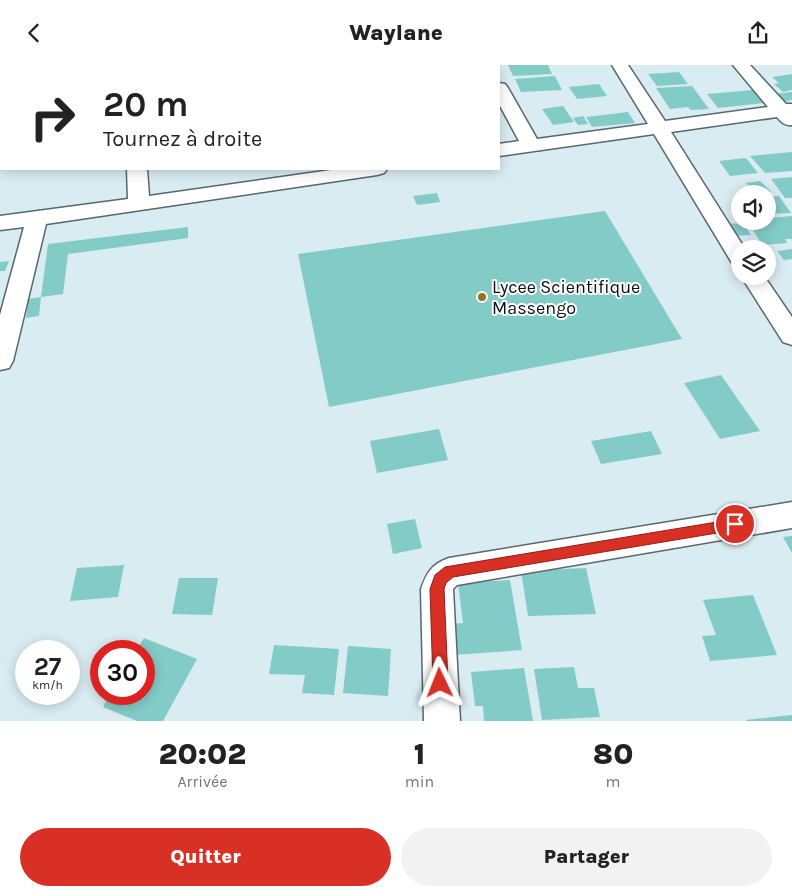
<!DOCTYPE html>
<html lang="fr">
<meta charset="utf-8">
<style>
:root{--surface:#fff;--page:#f2f2f2;--text:#222;--muted:#767676;--accent:#d93025}
body{margin:0;font-family:Karla,sans-serif;background:var(--page);color:var(--text);height:100vh;display:flex;flex-direction:column;font-size:19px;white-space:nowrap}
*{box-sizing:border-box;margin:0}
p{font-size:16px;color:var(--muted)}
.icon{flex:none;width:28px;height:28px;fill:none;stroke:currentColor;stroke-width:2;stroke-linecap:round;stroke-linejoin:round}
.map{position:relative;height:656px;overflow:hidden}
.side{display:flex;flex-direction:column;background:var(--surface);flex:1}
.side>*{flex:none}
.top-card{position:absolute;left:0px;top:0px;width:500px;height:105px;box-shadow:0 2px 12px #0003;background:#fff;color:var(--text);overflow:hidden}
.buttons{position:absolute;left:731px;top:120px;display:grid;gap:10px}
.buttons a{display:grid;place-items:center;width:45px;height:45px;border-radius:50%;background:var(--surface);box-shadow:0 2px 12px #0003;font-size:25px}
.speed{position:absolute;left:15px;top:575px;display:flex;gap:10px;font-size:25px;font-weight:700;text-align:center}
.speed>*{display:grid;place-content:center;width:65px;height:65px;border-radius:50%;background:var(--surface);box-shadow:0 2px 12px #0003;line-height:1}
.speed small{font-size:12px;font-weight:400}
.speed .limit{border:8px solid #d22;background:#fff;color:#111}
.pin{position:absolute;display:grid;place-items:center;width:42px;height:42px;color:#fff;margin:-21px;border:2px solid #fff;border-radius:50%;box-shadow:0 1px 5px #0007}
.me{position:absolute;width:55px;margin:-28px;rotate:358deg;stroke-linejoin:round;filter:drop-shadow(0 0 4px #0008)}
.turn{display:flex;align-items:center;gap:18px;height:105px;padding:0 20px;font-size:22px}
.turn .icon{width:65px;height:65px;stroke-width:2.5}
.turn b{display:block;font-size:35px;line-height:42px}
.eta{display:flex;justify-content:space-evenly;align-items:center;height:85px;text-align:center}
.eta b{font-size:30px;font-weight:800;line-height:35px}
.cta{display:flex;gap:10px;margin-top:auto;padding:10px 20px}
.cta a{flex:1;height:58px;border-radius:30px;background:var(--accent);color:#fff;font-size:20px;font-weight:800;line-height:58px;text-align:center}
.cta a+a{background:var(--page);color:var(--text)}
header{display:flex;justify-content:space-between;align-items:center;height:65px;padding:0 20px;background:var(--surface);font-size:22px;font-weight:800}
.map>svg:first-child{display:block}
.building{fill:#82cbc7}
.lines{fill:none;stroke-linecap:round;stroke-linejoin:round}
.street-casing{stroke:#56686c;stroke-width:3}
.street{fill:#fff;fill-rule:evenodd}
.route{fill:#d93025;stroke:#8d1f18}
.poi-dot{fill:#8d781d;stroke:#fff;stroke-width:2}
.labels{text-anchor:middle;dominant-baseline:central;stroke-width:4;stroke-linejoin:round;paint-order:stroke}
.poi-label{font-size:18px;fill:#080f10;stroke:#fff;text-anchor:start}
</style>
<header><svg class="icon" aria-label="back" viewBox="0 0 24 24"><path d="M15 5l-7 7 7 7"/></svg>Waylane<svg class="icon" aria-label="share" viewBox="0 0 24 24"><path d="M12 15V3M7 8l5-5 5 5M5 13v7h14v-7"/></svg></header>
<div class="map">
<svg width="792" height="656" viewBox="0 0 792 656">
<rect width="100%" height="100%" fill="#d9ecf1"/>
<!-- building -->
<path class="building" d="M 508,0 L 548,0 L 552,9 L 513,11 Z
M 679,7 L 688,19 L 657,21 L 648,9 Z
M 792,9 L 792,25 L 783,27 L 774,19 L 779,18 L 772,12 Z
M 555,11 L 562,25 L 521,27 L 515,14 Z
M 599,19 L 607,31 L 577,34 L 569,22 Z
M 692,21 L 709,44 L 691,45 L 688,42 L 670,44 L 656,23 Z
M 753,25 L 764,38 L 718,43 L 707,29 Z
M 792,27 L 792,35 L 781,37 L 773,29 Z
M 563,41 L 574,57 L 553,60 L 542,44 Z
M 628,47 L 635,58 L 592,62 L 586,52 Z
M 583,51 L 588,59 L 578,60 L 573,53 Z
M 792,87 L 792,106 L 765,108 L 750,91 Z
M 746,93 L 758,108 L 730,111 L 719,96 Z
M 792,112 L 792,133 L 785,133 L 771,114 Z
M 760,116 L 771,127 L 756,129 L 746,118 Z
M 437,128 L 440,137 L 417,140 L 413,131 Z
M 779,131 L 791,148 L 768,149 L 768,132 Z
M 605,146 L 682,274 L 329,342 L 298,189 Z
M 792,151 L 792,174 L 785,174 L 787,178 L 762,180 L 748,156 L 768,156 L 768,153 Z
M 743,158 L 751,170 L 735,171 L 727,159 Z
M 188,162 L 188,173 L 68,189 L 63,229 L 41,232 L 39,251 L 26,253 L 28,234 L 41,232 L 48,179 Z
M 792,184 L 792,194 L 784,195 L 777,186 Z
M 9,196 L 5,206 L 0,206 L 0,197 Z
M 721,310 L 760,366 L 720,374 L 684,318 Z
M 439,364 L 448,395 L 377,408 L 370,376 Z
M 651,366 L 662,389 L 601,399 L 591,376 Z
M 415,454 L 422,483 L 393,489 L 387,459 Z
M 792,471 L 792,488 L 783,472 Z
M 124,500 L 118,532 L 70,536 L 77,503 Z
M 586,503 L 596,549 L 528,551 L 521,506 Z
M 179,513 L 218,513 L 212,550 L 172,549 Z
M 510,515 L 522,585 L 454,590 L 451,559 L 463,558 L 458,518 Z
M 753,530 L 777,590 L 710,596 L 702,571 L 716,570 L 703,535 Z
M 144,573 L 197,594 L 163,656 L 137,656 L 103,642 L 110,629 L 144,629 L 144,586 L 136,586 Z
M 274,580 L 339,584 L 334,630 L 302,628 L 305,610 L 269,609 Z
M 348,581 L 391,584 L 388,631 L 343,628 Z
M 574,602 L 578,623 L 594,623 L 600,652 L 542,655 L 534,604 Z
M 524,603 L 533,656 L 484,656 L 483,641 L 475,641 L 471,607 Z
M 792,650 L 792,656 L 746,656 L 746,655 Z"/>
<g class="lines">
<defs>
<path id="street" d="M 123,0 L 139,0 L 139,1 L 123,1 Z
M 242,0 L 258,0 L 258,1 L 242,1 Z
M 362,0 L 379,0 L 379,1 L 362,1 Z
M 478,0 L 494,0 L 494,1 L 478,1 Z
M 612,0 L 628,0 L 665,56 L 768,42 L 733,0 L 750,0 L 786,39 L 792,39 L 792,60 C 785,61 781,57 777,52 L 671,67 L 745,184 L 740,184 L 740,200 L 732,198 L 654,69 L 499,91 L 499,79 L 519,76 L 499,39 L 499,18 L 505,19 L 508,23 L 537,74 L 648,59 Z
M 127,104 L 147,104 L 149,131 L 338,104 L 387,104 L 384,108 L 377,110 L 46,159 L 13,296 L 9,303 L 0,305 L 0,250 L 24,162 L 0,165 L 0,151 L 128,134 Z
M 741,211 L 764,211 L 792,252 L 792,280 L 783,277 Z
M 792,437 L 792,463 L 457,520 L 453,524 L 460,656 L 424,656 L 421,524 C 427,507 432,499 449,493 Z"/>
</defs>
<!-- street casing -->
<use href="#street" class="street-casing"/>
<!-- street -->
<use href="#street" class="street"/>
</g>
<!-- route -->
<path class="route" d="M 735,454 L 739,455 L 741,459 L 739,463 L 735,465 L 453,512 L 446,518 L 444,524 L 448,618 L 446,624 L 440,626 L 435,624 L 433,618 L 430,524 L 435,510 L 445,502 Z"/>
<!-- markers -->
<circle class="poi-dot" cx="482" cy="232" r="5"/>
<g class="labels">
<!-- poi labels -->
<g class="poi-label">
<text x="492" y="222">Lycee Scientifique<tspan x="492" dy="21">Massengo</tspan></text>
</g>
</g>
</svg>
<div class="buttons">
<a><svg class="icon" aria-label="sound" viewBox="0 0 24 24"><path d="M4 9h4l5-4v14l-5-4H4zM17 9q2 3 0 6"/></svg></a>
<a><svg class="icon" aria-label="layers" viewBox="0 0 24 24"><path d="M12 4l9 5-9 5-9-5zM3 14l9 5 9-5"/></svg></a>
</div>
<div class="speed"><div>27<small>km/h</small></div><div class="limit">30</div></div>
<div class="pin" style="left:735px;top:459px;background:#d93025"><svg class="icon" aria-label="arrive" viewBox="0 0 24 24"><path d="M6 21V4h12l-3 4 3 4H6"/></svg></div>
<svg class="me" style="left:440px;top:618px" viewBox="-20 -20 40 40"><path d="M0-17L14 15 0 8-14 15z" fill="#d93025" stroke="#fff" stroke-width="4"/></svg>
<div class="top-card">
<div class="turn"><svg class="icon" aria-label="right" viewBox="0 0 24 24"><path d="M7 20v-9h11M14 6l5 5-5 5"/></svg><div><b>20 m</b>Tournez à droite</div></div>
</div>
</div>
<section class="side">
<div class="eta">
<div><b>20:02</b><p>Arrivée</p></div>
<div><b>1</b><p>min</p></div>
<div><b>80</b><p>m</p></div>
</div>
<div class="cta"><a>Quitter</a><a>Partager</a></div>
</section>
